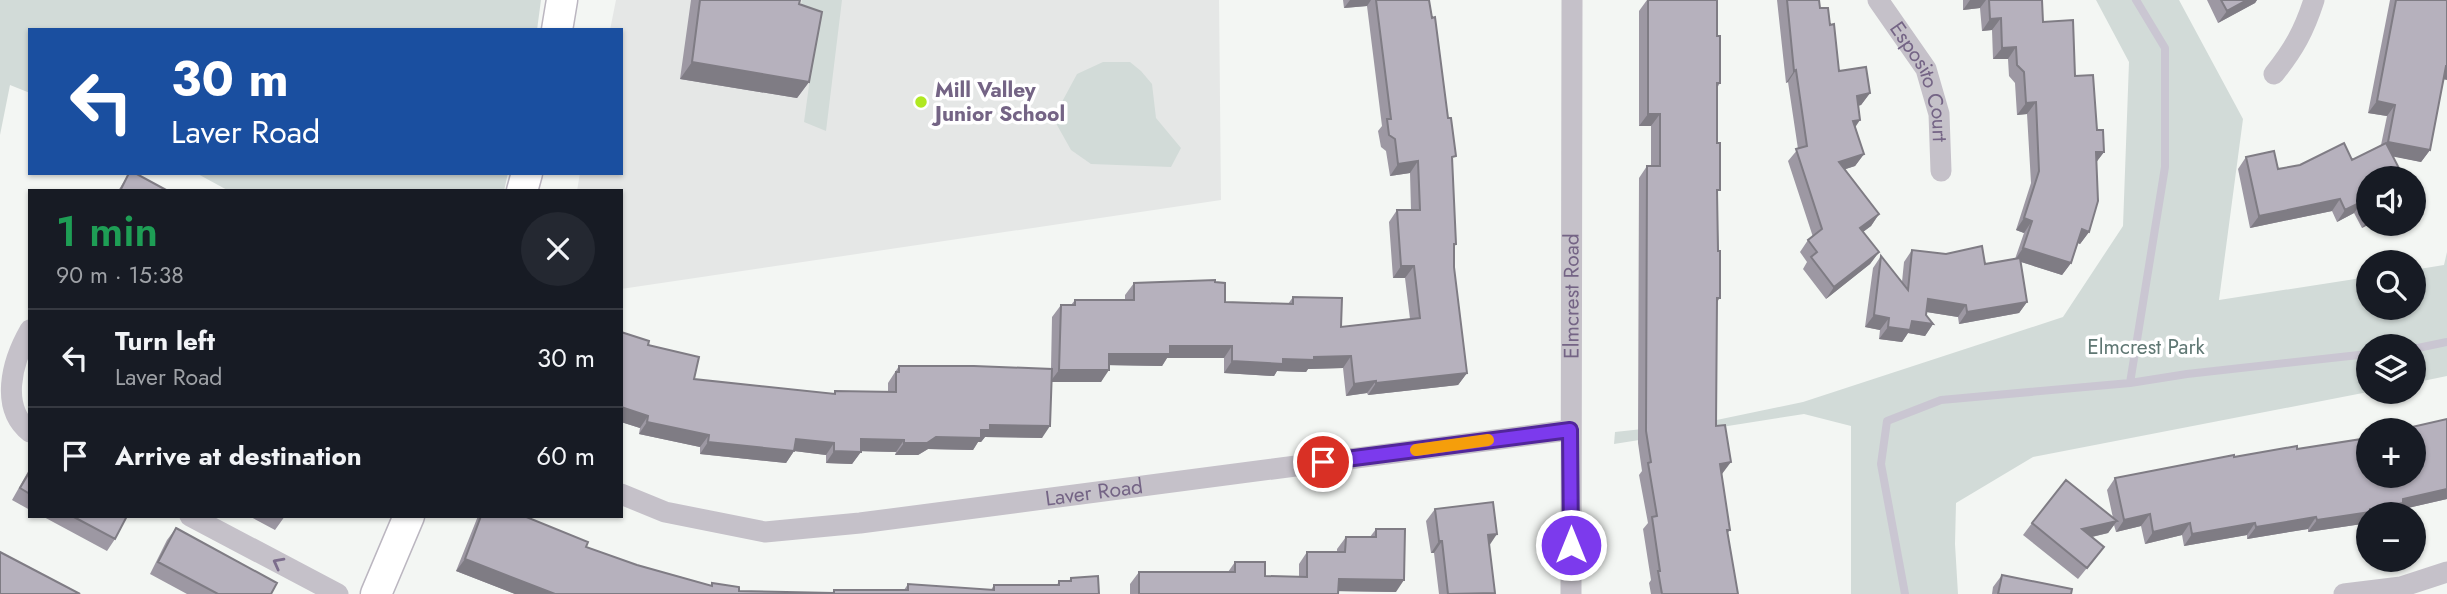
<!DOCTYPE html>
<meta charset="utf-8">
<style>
:root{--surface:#171b24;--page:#242831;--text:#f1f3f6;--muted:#9ea1a6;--line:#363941}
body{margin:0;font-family:Jost,sans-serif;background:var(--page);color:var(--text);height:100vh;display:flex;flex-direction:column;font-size:26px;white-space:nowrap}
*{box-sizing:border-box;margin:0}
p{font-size:23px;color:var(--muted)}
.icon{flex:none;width:38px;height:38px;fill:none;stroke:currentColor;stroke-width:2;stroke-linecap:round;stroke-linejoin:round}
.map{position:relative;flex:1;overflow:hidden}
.drawer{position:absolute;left:28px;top:189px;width:595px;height:329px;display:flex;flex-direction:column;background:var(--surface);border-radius:0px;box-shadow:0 2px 5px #0004}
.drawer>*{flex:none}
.top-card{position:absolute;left:28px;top:28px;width:595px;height:147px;border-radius:0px;box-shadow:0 2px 5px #0004;background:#1a4fa0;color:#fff;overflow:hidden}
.fabs{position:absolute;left:2356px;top:166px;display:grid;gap:14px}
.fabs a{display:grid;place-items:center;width:70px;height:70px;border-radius:50%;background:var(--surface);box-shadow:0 2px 5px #0004;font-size:35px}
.pin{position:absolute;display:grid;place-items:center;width:60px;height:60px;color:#fff;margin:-30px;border:4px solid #fff;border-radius:50%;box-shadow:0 2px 7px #0007}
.me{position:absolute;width:77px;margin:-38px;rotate:0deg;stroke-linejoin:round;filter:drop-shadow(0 0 5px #0008)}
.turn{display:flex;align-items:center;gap:24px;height:147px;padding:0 28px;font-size:32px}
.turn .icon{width:91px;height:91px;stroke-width:2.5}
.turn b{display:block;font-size:49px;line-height:60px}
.round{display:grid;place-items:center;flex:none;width:74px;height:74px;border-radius:37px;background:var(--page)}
.overview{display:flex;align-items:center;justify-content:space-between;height:119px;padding:0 28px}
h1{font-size:42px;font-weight:600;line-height:52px;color:#1e9e55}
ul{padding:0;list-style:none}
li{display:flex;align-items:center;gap:21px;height:98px;padding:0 28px;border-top:2px solid var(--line)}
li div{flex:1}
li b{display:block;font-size:26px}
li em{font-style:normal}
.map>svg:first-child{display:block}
.built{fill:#e5e7e6}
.green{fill:#d2dbd8}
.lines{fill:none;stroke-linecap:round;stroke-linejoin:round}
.stream{stroke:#cac6d2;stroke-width:8}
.secondary-casing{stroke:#bbb6c0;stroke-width:33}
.street{stroke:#c5c1c9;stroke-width:21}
.secondary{stroke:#fff;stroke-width:30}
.wall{fill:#9d98a3}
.shaded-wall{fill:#7f7c84}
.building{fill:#b6b1bd;stroke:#7f7c84;stroke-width:2}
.oneway{stroke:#7c6d8c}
.route-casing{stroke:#51269a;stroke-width:18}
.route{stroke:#7c3aed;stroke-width:12}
.slow{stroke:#f59e0b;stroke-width:12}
.poi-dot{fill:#b0e821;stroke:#fff;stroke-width:2.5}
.labels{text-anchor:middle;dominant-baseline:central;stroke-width:7;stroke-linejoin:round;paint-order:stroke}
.street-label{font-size:21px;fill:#746485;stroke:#fff}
.poi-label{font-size:21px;font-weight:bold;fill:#746485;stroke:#fff;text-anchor:start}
.park-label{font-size:21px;fill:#5f7773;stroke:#fff}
</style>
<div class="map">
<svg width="2447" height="594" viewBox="0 0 2447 594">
<rect width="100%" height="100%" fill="#f3f6f3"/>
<!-- built -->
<path class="built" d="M 616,0 L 1219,0 L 1221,200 L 621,289 L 621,191 L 577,191 L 580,173 L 621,173 L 621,30 L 610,30 Z"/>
<!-- green -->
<path class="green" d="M 0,0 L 541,0 L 537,30 L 30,30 L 30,93 L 10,85 L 0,135 Z
M 802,0 L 842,0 L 826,131 L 804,122 L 818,20 L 799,15 Z
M 2096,0 L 2179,0 L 2243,119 L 2219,300 L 2368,277 L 2368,308 L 2413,308 L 2413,270 L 2444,265 L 2447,252 L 2447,376 L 2413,383 L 2413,346 L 2368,346 L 2368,392 L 2033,457 L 1956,503 L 1955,544 L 1958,594 L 1851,594 L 1851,426 L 1804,414 L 1614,444 L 1615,432 L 1707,422 L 1803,402 L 2063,317 L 2123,226 L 2129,62 Z
M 1103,62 L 1130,62 L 1141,71 L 1152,84 L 1156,118 L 1181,148 L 1171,167 L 1091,164 L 1071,150 L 1057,125 L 1063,100 L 1077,74 Z
M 196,173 L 508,173 L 504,191 L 229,191 Z"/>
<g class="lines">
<!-- stream -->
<path class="stream" d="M 2413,349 L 2447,342
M 2130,383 L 2165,167 L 2165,48 L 2136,0
M 1905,594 L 1881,464 L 1887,421 L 1941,400 L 2130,383 L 2187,374 L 2368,354"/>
<defs>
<path id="secondary" d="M 557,30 L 562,0
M 522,191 L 527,173
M 376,594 L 409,516"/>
</defs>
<!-- secondary casing -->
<use href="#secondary" class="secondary-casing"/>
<!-- street -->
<g class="street">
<path id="s1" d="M 1878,0 L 1926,69 L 1939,114 L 1941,171"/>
<path d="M 2274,74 C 2294,49 2304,31 2314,0"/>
<path d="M 30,330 C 11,363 0,408 30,432"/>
<path id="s2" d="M 621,494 L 665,512 L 765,532 L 860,523 L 1570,430"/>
<path d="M 190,516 L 338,594"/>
<path id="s3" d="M 1571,594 L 1572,0"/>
<path d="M 2344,594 L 2401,587 L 2447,572"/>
</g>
<!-- secondary -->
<use href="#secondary" class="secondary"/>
</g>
<!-- wall -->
<path class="wall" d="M 691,0 L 800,0 L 799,4 L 809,82 L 797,98 L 680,79 Z
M 1343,0 L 1429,0 L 1452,162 L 1456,244 L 1454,248 L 1454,267 L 1467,373 L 1458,385 L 1368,395 L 1367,393 L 1346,396 L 1343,368 L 1308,369 L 1306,372 L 1277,371 L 1274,376 L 1224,373 L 1224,358 L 1167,358 L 1162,366 L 1109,365 L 1101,382 L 1052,382 L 1042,438 L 985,437 L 981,442 L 978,442 L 973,450 L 928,449 L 918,455 L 895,455 L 896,452 L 861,451 L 852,464 L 826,463 L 826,455 L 794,451 L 786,463 L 700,454 L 700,447 L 639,434 L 640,428 L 621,422 L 621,332 L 648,345 L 694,379 L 833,394 L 835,391 L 888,392 L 888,383 L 899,366 L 1051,369 L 1052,317 L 1061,305 L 1071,305 L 1075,300 L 1125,300 L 1125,295 L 1134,283 L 1215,282 L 1225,302 L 1288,304 L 1293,297 L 1341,327 L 1410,319 L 1405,278 L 1393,278 L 1389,222 L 1397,210 L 1411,210 L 1410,173 L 1390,176 L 1386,151 L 1381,147 L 1378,131 L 1382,126 L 1367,6 L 1344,8 Z
M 1647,0 L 1717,36 L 1720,83 L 1717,88 L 1717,195 L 1720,298 L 1717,302 L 1716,426 L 1722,474 L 1721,474 L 1730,530 L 1727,534 L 1738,594 L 1651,594 L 1649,583 L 1651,580 L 1643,529 L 1648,523 L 1639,475 L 1642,471 L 1638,443 L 1639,178 L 1647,166 L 1651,166 L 1651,126 L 1639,126 L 1639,11 Z
M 1777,0 L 1819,0 L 1820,8 L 1830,25 L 1839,71 L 1870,93 L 1861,105 L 1858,106 L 1855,127 L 1864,154 L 1855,166 L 1845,169 L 1879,214 L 1871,226 L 1863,232 L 1879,252 L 1870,264 L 1826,299 L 1803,269 L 1807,262 L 1800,252 L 1808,240 L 1813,237 L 1788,161 L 1798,149 L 1788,82 L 1786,83 Z
M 1963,0 L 2042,0 L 2043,22 L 2075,76 L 2097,130 L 2104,152 L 2096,162 L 2089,232 L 2080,244 L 2078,243 L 2071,263 L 2062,275 L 2021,262 L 2027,302 L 2019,313 L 1959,324 L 1958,317 L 1927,312 L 1926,315 L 1933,324 L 1925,336 L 1908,333 L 1902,342 L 1879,339 L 1880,330 L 1865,327 L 1873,268 L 1881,256 L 1902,282 L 1904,262 L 1912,250 L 1985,264 L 2015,259 L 2024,233 L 2016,230 L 2031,183 L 2027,114 L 2017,115 L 2015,83 L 2009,76 L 2008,59 L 1993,59 L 1992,30 L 1982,31 L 1980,8 L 1963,10 Z
M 2207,0 L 2257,0 L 2255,3 L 2218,23 Z
M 2390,0 L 2447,0 L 2443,79 L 2430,150 L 2421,162 L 2393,156 L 2368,178 L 2368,224 L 2362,228 L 2354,213 L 2337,222 L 2332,211 L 2250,228 L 2238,169 L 2246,157 L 2278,169 L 2352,160 L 2381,145 L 2387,116 L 2368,113 Z
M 129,173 L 168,191 L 118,191 Z
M 2447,419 L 2447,499 L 2399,510 L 2364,520 L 2362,524 L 2308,532 L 2308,529 L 2247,539 L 2247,535 L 2184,546 L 2182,535 L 2145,544 L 2141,526 L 2116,532 L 2114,525 L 2108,533 L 2092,537 L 2104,547 L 2078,579 L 2023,535 L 2032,523 L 2113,518 L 2107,490 L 2115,478 L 2234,457 L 2297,449 L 2368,476 Z
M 30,468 L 30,510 L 12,500 Z
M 1435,509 L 1489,545 L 1494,594 L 1439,594 L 1434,553 L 1431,553 L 1426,521 Z
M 42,516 L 127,516 L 115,539 L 107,551 Z
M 249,516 L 285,516 L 275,530 Z
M 478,516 L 524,516 L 586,547 L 637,565 L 710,586 L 712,583 L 739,591 L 832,593 L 834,590 L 904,590 L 908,584 L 991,590 L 994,585 L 1057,585 L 1059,581 L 1069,581 L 1071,578 L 1099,594 L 515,594 L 456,571 Z
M 176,528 L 271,594 L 187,594 L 150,574 L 167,540 Z
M 1376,529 L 1396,592 L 1338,591 L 1338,594 L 1130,594 L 1130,584 L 1139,572 L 1228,572 L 1235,562 L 1265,576 L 1299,576 L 1299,564 L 1307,552 L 1337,552 L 1337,549 L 1346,537 L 1370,537 Z
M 2002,575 L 2071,594 L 1992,594 L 1993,587 Z"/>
<!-- shaded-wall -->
<path class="shaded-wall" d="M 1350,0 L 1371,0 L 1367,6 L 1344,8 Z
M 1970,0 L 1986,0 L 1980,8 L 1963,10 Z
M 2247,0 L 2257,0 L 2255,3 L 2218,23 L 2227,11 Z
M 2001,18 L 1992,30 L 1982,31 L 1990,19 Z
M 2016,47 L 2008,59 L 1993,59 L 2002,48 Z
M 692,62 L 809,82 L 797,98 L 680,79 Z
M 2446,66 L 2447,66 L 2447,80 L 2437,78 Z
M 1796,70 L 1788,82 L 1786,83 L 1794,71 Z
M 1870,93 L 1861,105 L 1848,108 L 1857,96 Z
M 2377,101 L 2395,105 L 2387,116 L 2368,113 Z
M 2036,102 L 2027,114 L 2017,115 L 2026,103 Z
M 1648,114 L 1660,114 L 1651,126 L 1639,126 Z
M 1860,120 L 1852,132 L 1853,121 Z
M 2388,142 L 2430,150 L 2421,162 L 2380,154 Z
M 2096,152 L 2104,152 L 2095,164 Z
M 1864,154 L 1855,166 L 1831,174 L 1839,162 Z
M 1418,161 L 1410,173 L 1390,176 L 1398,164 Z
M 2340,199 L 2332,211 L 2250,228 L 2259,216 Z
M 2363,201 L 2354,213 L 2337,222 L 2345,210 Z
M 1879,214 L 1871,226 L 1852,240 L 1860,228 Z
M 2024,218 L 2032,221 L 2024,233 L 2016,230 Z
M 2368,219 L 2368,224 L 2370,224 L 2362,228 Z
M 2082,229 L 2089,232 L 2080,244 L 2074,241 Z
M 2023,248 L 2071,263 L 2062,275 L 2015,260 Z
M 1879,252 L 1870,264 L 1826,299 L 1834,287 Z
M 1401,266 L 1414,266 L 1405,278 L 1393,278 Z
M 1928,299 L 1966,305 L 1958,317 L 1920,311 Z
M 2027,302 L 2019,313 L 1959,324 L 1967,312 Z
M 1874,315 L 1889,318 L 1880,330 L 1865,327 Z
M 1912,321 L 1933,324 L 1925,336 L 1908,333 L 1902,342 L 1879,339 L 1888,327 Z
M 1170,346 L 1232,346 L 1224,358 L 1167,358 L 1162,366 L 1101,365 L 1109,354 Z
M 1351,356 L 1343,368 L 1308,369 L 1306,372 L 1277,371 L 1274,376 L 1224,373 L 1232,361 L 1314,357 Z
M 1059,370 L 1109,370 L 1101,382 L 1050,382 Z
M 1467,373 L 1458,385 L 1368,395 L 1376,383 Z
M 1376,381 L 1367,393 L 1346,396 L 1354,384 Z
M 621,407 L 648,416 L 640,428 L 621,422 Z
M 647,422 L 709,435 L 700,447 L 639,434 Z
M 990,425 L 1050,426 L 1042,438 L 985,437 L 981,442 L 978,442 L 973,450 L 928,449 L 918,455 L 895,455 L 904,443 L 936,437 Z
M 796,439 L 834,443 L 826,455 L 794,451 L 786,463 L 700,454 L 708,442 Z
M 861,439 L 904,440 L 896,452 L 853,451 Z
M 834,451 L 861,452 L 852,464 L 826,463 Z
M 1731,462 L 1722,474 L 1711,476 L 1720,464 Z
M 2447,489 L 2447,499 L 2399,510 L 2395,514 L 2368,514 L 2368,520 L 2364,520 L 2362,524 L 2308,532 L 2317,520 Z
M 2150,514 L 2141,526 L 2116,532 L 2124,520 Z
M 2316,517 L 2308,529 L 2247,539 L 2256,527 Z
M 2117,521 L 2108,533 L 2074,541 L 2082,529 Z
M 2190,523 L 2182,535 L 2145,544 L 2153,532 Z
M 2255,523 L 2247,535 L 2184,546 L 2192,534 Z
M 1497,534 L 1489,546 L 1488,535 Z
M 1439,541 L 1442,541 L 1434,553 L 1431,553 Z
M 465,559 L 555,594 L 515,594 L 456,571 Z
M 1339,579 L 1404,580 L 1396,592 L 1330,591 Z"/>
<!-- building -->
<path class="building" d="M 700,0 L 800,0 L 799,4 L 822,12 L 809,82 L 692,62 Z
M 1376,0 L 1429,0 L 1432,18 L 1435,17 L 1448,118 L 1451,118 L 1456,156 L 1452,157 L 1456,244 L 1454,244 L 1454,267 L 1467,373 L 1376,383 L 1376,381 L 1354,384 L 1351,356 L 1314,357 L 1314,360 L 1283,359 L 1283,364 L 1232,361 L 1232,346 L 1170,346 L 1170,354 L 1109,354 L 1109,370 L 1059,370 L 1061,305 L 1075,305 L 1075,300 L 1134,300 L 1134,283 L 1215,280 L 1215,282 L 1225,283 L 1225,302 L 1293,304 L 1293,297 L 1342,298 L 1341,327 L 1420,318 L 1414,266 L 1401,266 L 1397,210 L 1420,210 L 1418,161 L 1398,164 L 1395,139 L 1389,135 L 1387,119 L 1391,119 Z
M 1648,0 L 1717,0 L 1717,36 L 1720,36 L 1720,83 L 1717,83 L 1717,143 L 1720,143 L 1720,190 L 1717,190 L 1718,251 L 1720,251 L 1720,298 L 1717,298 L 1716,426 L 1725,425 L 1731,462 L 1720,464 L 1730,530 L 1727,530 L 1738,594 L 1662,594 L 1658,571 L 1660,571 L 1652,517 L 1657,516 L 1648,463 L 1651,462 L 1646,431 L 1647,166 L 1660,166 L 1660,114 L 1648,114 Z
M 1787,0 L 1819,0 L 1820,8 L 1828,8 L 1830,25 L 1834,24 L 1839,71 L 1866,67 L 1870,93 L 1857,96 L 1860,120 L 1853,121 L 1864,154 L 1839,162 L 1879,214 L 1860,228 L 1879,252 L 1834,287 L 1811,257 L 1817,252 L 1808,240 L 1822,229 L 1796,149 L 1807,146 L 1796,70 L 1794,71 Z
M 1989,0 L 2042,0 L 2043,22 L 2073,20 L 2075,76 L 2093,75 L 2097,130 L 2103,130 L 2104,152 L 2096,152 L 2098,201 L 2089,232 L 2082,229 L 2071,263 L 2023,248 L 2032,221 L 2024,218 L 2039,171 L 2036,102 L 2026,103 L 2024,72 L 2017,65 L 2016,47 L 2002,48 L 2001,18 L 1990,19 Z
M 2221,0 L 2247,0 L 2227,11 Z
M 2396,0 L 2447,0 L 2447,66 L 2446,66 L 2430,150 L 2388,142 L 2395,105 L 2377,101 Z
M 2344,143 L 2352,160 L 2386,143 L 2404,178 L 2368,178 L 2368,211 L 2363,201 L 2345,210 L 2340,199 L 2259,216 L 2246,157 L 2274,151 L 2278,169 L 2300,165 Z
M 129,173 L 135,173 L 168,191 L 120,191 Z
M 1982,246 L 1985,264 L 2020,258 L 2027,302 L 1967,312 L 1966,305 L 1928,299 L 1926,315 L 1933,324 L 1912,321 L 1910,330 L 1888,327 L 1889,318 L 1874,315 L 1881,256 L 1908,290 L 1912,250 L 1946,254 Z
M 621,332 L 649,341 L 648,345 L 699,357 L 694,379 L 835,394 L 835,391 L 896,392 L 896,372 L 899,372 L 899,366 L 974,366 L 1052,369 L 1050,426 L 990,425 L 990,430 L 981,430 L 981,438 L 936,437 L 927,443 L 904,443 L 904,440 L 861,439 L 861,452 L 834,451 L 834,443 L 796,439 L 794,451 L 708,442 L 709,435 L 647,422 L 648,416 L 621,407 Z
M 2447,419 L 2447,489 L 2403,499 L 2403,503 L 2370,509 L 2370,512 L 2317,520 L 2316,517 L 2256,527 L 2255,523 L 2192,534 L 2190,523 L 2153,532 L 2150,514 L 2124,520 L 2115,478 L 2234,455 L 2234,457 L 2297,446 L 2297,449 L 2368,438 L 2368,476 L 2413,476 L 2413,430 L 2399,430 Z
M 30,471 L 30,494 L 20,488 Z
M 2066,480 L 2117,521 L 2082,529 L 2104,547 L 2087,568 L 2032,523 Z
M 1493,502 L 1497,534 L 1488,535 L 1495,593 L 1448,594 L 1442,541 L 1439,541 L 1435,509 Z
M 72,516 L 127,516 L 115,539 Z
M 481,516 L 524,516 L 588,542 L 586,547 L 637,565 L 712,586 L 712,583 L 739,587 L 739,591 L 834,593 L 834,590 L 908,590 L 908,584 L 994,590 L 994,585 L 1059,585 L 1059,581 L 1071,581 L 1071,578 L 1098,576 L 1099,594 L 555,594 L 465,559 Z
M 176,528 L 277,583 L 271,594 L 218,594 L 158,562 Z
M 1376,529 L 1405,529 L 1404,580 L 1339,579 L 1338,594 L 1139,594 L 1139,572 L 1235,572 L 1235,562 L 1265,562 L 1265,576 L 1307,577 L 1307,552 L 1345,552 L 1346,537 L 1376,537 Z
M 0,552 L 80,594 L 0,594 Z
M 2002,575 L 2072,589 L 2071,594 L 1998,594 Z"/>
<!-- one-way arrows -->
<defs><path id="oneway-chevron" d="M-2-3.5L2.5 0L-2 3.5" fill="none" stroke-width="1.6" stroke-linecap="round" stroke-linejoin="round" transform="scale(1.75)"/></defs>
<use class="oneway" href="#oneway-chevron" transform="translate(278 563) rotate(-152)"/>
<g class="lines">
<defs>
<path id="route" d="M 1323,462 L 1570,430 L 1571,545"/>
</defs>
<!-- route casing -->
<use href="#route" class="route-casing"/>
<!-- route -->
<use href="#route" class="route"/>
<!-- slow -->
<path class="slow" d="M 1416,450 L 1488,440"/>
</g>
<!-- markers -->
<circle class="poi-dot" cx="921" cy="102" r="7"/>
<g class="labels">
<!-- street labels -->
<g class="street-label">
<text stroke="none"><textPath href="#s1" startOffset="94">Esposito Court</textPath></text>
<text stroke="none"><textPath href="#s3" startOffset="298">Elmcrest Road</textPath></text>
<text stroke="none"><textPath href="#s2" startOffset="481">Laver Road</textPath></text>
</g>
<!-- poi labels -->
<g class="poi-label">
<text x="935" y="90">Mill Valley<tspan x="935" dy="24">Junior School</tspan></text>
</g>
<!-- park labels -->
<g class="park-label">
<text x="2146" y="347">Elmcrest Park</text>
</g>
</g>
</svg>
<div class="fabs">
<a><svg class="icon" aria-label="sound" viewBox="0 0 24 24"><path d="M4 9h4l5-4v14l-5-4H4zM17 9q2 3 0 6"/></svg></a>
<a><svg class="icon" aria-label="search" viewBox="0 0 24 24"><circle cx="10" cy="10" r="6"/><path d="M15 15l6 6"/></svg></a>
<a><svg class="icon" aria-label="layers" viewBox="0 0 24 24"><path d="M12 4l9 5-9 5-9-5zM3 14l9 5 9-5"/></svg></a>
<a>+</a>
<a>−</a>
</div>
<div class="pin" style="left:1323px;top:462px;background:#d93025"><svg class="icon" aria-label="arrive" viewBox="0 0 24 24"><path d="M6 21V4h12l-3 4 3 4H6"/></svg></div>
<svg class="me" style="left:1571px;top:545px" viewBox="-20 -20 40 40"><circle r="17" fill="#7c3aed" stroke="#fff" stroke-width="3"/><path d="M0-11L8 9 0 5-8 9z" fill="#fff"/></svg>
<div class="top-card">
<div class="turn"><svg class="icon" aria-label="left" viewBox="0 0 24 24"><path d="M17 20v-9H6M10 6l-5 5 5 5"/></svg><div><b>30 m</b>Laver Road</div></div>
</div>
<section class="drawer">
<div class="overview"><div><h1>1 min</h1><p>90 m · 15:38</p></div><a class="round"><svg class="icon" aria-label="close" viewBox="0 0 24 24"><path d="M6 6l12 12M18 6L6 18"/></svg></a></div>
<ul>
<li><svg class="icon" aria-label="left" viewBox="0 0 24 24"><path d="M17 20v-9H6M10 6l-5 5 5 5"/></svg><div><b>Turn left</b><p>Laver Road</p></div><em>30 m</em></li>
<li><svg class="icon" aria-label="arrive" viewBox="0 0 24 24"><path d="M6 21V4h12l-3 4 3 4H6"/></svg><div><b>Arrive at destination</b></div><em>60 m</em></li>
</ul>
</section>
</div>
